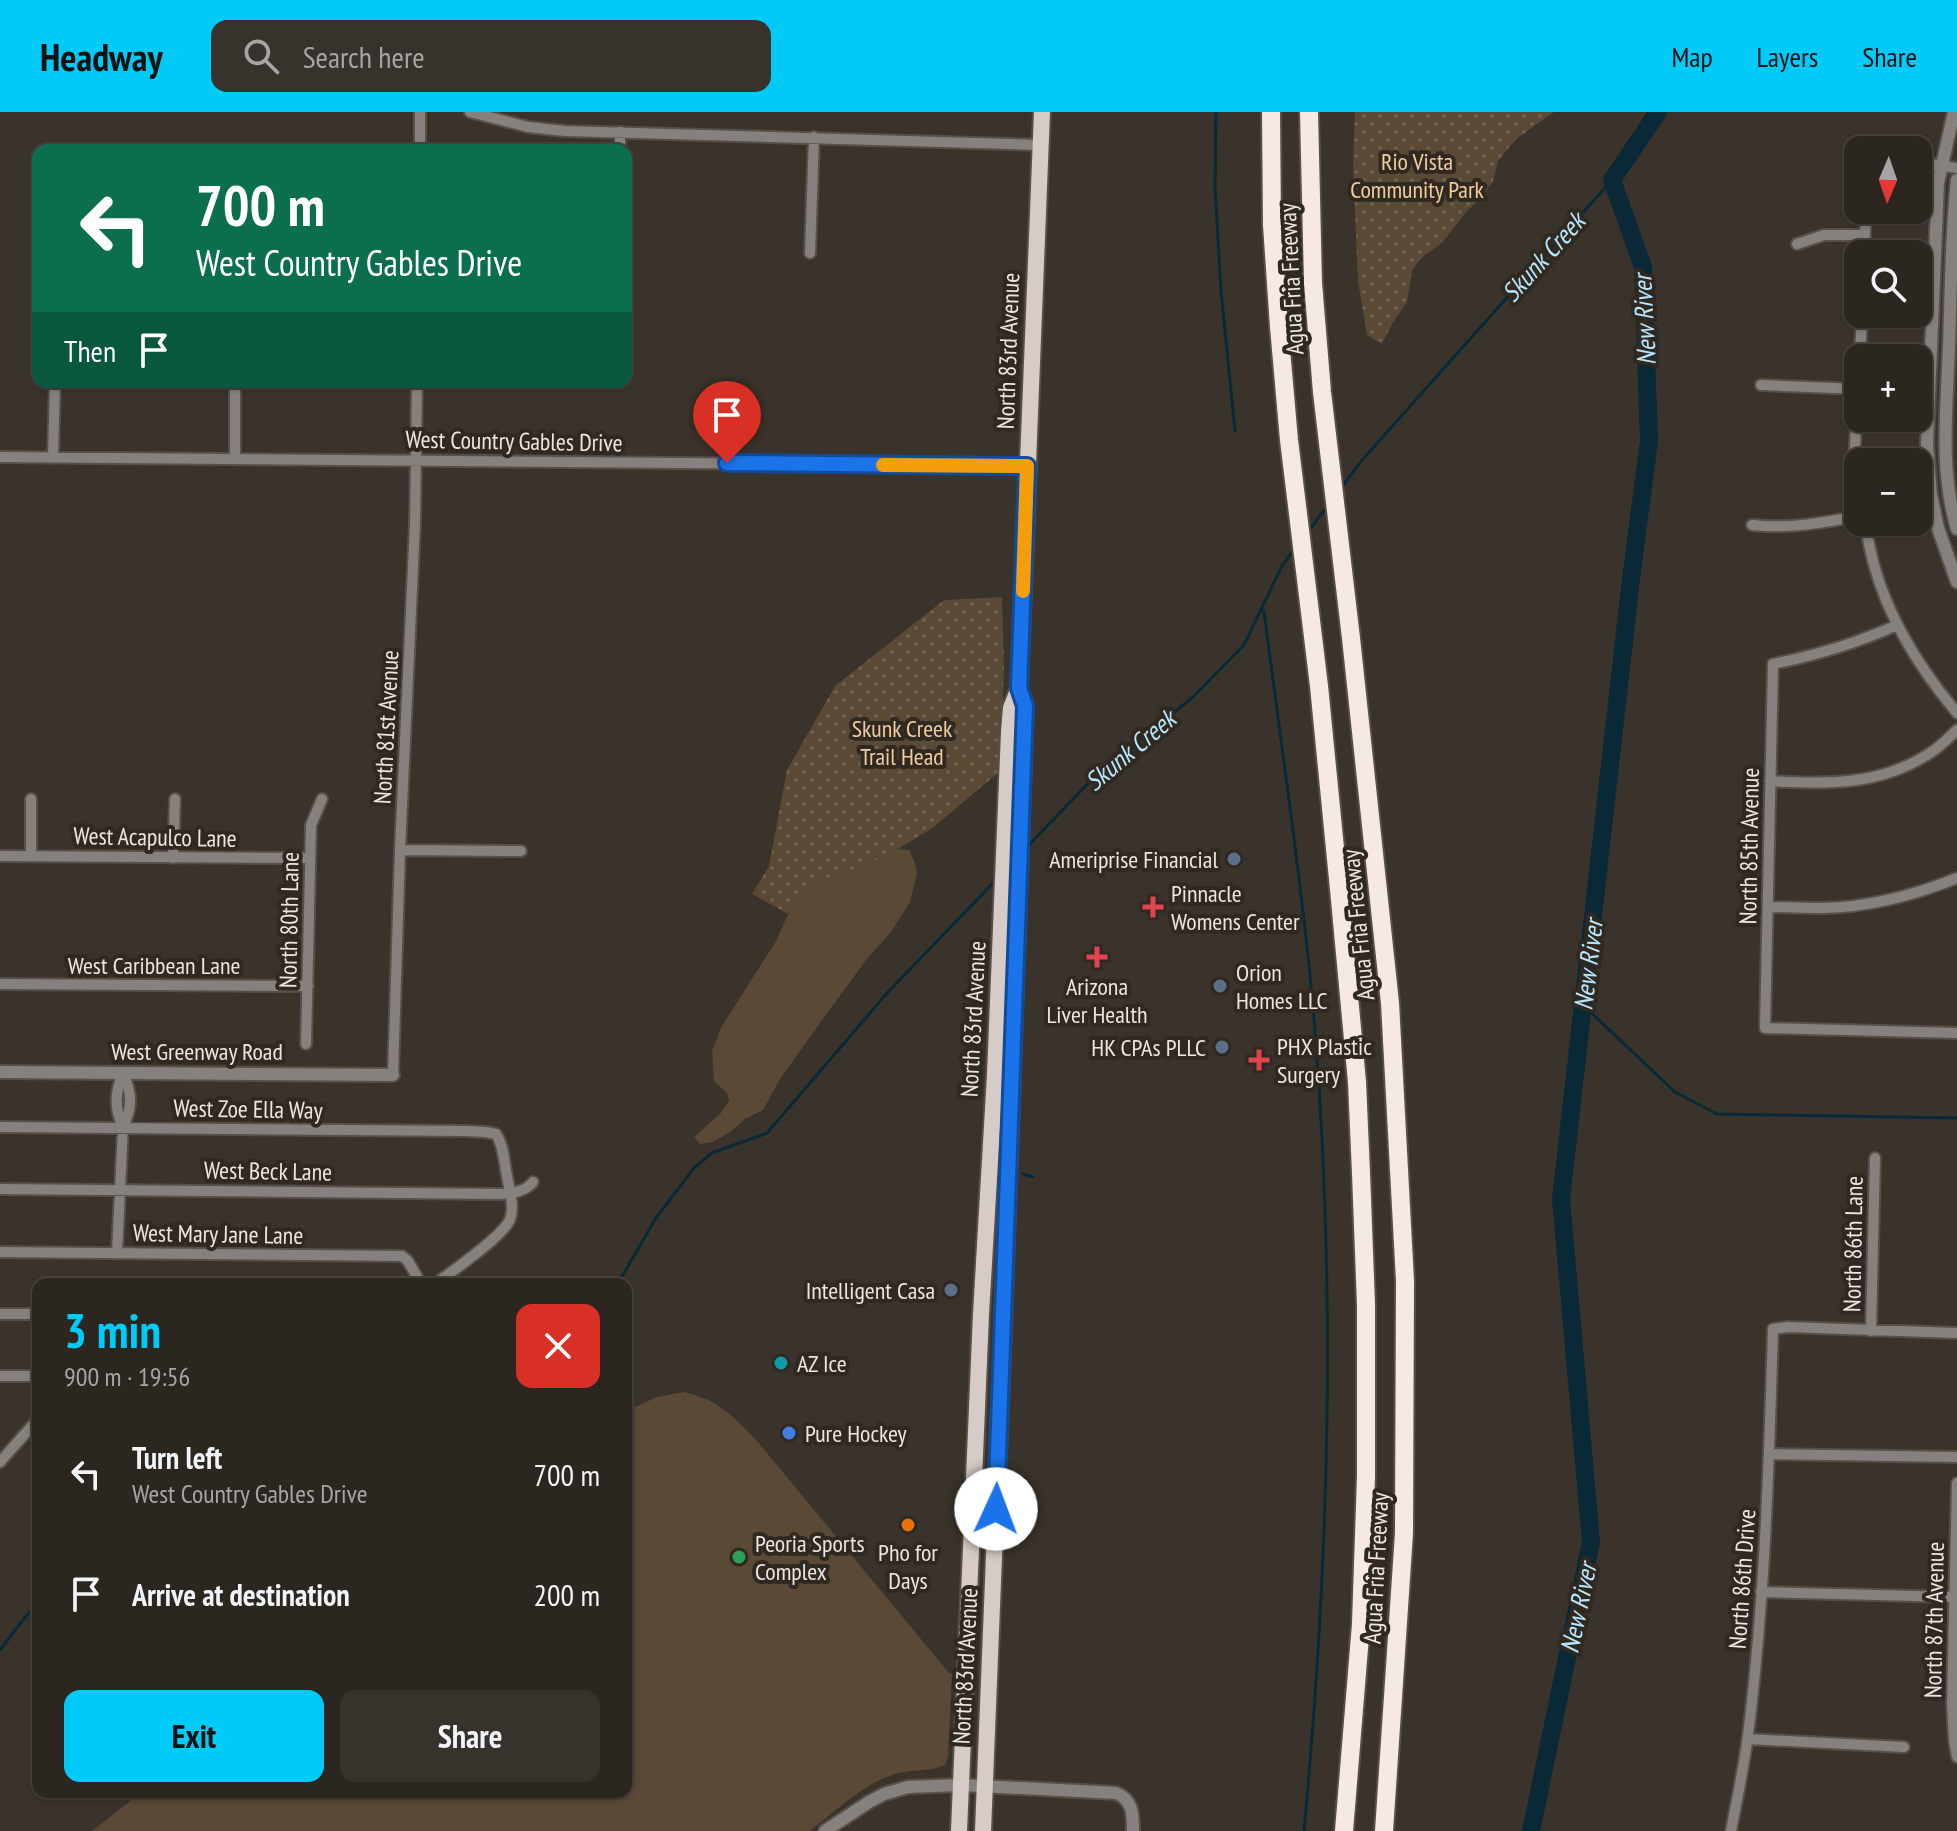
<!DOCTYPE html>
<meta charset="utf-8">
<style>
:root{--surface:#2c2620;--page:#38322d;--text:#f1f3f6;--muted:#a6a5a5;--line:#48433e;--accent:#00cbf8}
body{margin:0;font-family:"PT Sans Narrow",sans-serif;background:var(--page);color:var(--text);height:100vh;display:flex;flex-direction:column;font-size:30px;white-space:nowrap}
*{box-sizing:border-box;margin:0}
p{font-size:26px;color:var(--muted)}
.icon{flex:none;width:44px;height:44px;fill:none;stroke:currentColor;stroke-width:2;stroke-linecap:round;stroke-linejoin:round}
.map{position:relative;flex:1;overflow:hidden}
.panel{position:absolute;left:32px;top:1166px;width:600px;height:520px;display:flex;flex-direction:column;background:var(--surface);border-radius:16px;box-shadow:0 2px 6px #0004,0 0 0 2px var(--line)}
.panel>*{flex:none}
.top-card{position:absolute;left:32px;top:32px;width:600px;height:244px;border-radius:16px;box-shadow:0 2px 6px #0004,0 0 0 2px var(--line);background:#0b6e4f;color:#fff;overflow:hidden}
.needle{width:52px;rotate:182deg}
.controls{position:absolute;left:1844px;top:24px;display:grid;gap:16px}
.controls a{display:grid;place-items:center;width:88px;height:88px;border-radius:16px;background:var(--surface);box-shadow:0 2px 6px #0004,0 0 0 2px var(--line);font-size:40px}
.pin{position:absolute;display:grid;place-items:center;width:68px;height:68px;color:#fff;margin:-82px -34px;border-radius:50% 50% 50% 0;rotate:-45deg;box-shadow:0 0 8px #0007}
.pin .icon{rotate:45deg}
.me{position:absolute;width:88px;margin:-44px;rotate:2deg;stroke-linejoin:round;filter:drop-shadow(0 0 6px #0008)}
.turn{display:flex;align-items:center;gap:28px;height:168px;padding:0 32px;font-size:36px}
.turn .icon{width:104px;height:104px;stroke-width:2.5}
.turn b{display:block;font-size:56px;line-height:68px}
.then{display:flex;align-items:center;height:76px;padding:0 32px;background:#0003;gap:16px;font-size:30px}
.round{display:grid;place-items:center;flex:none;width:84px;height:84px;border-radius:16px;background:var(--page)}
.headline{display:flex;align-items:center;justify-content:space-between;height:136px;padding:0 32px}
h1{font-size:48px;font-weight:600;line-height:60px;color:var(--accent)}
.cta{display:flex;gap:16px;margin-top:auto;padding:16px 32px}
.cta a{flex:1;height:92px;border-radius:16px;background:var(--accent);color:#111;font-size:32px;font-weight:600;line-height:92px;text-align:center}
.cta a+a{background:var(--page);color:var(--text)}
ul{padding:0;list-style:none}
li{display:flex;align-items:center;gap:24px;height:120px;padding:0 32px}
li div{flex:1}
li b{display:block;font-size:30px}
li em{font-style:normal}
header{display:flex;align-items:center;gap:48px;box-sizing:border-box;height:112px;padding:0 40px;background:var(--accent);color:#111}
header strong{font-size:38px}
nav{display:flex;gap:44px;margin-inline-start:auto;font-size:28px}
.search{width:560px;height:72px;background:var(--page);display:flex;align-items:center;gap:20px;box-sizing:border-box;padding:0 28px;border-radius:16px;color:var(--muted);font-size:30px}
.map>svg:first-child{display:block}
.green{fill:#594935}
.park{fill:url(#park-dots)}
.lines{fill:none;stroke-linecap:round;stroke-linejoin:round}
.stream{stroke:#0a2936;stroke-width:3}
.river{stroke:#0a2936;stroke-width:18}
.minor-casing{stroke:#565048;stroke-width:14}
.tertiary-casing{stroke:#565048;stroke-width:16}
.primary-casing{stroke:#565048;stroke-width:20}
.motorway-casing{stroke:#565048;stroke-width:22}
.minor{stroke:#86807e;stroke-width:10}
.tertiary{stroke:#86807e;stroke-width:12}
.primary{stroke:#d6cbc6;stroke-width:16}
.motorway{stroke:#f6e8e3;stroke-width:18}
.route-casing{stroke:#114b97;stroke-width:20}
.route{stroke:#1a73e8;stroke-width:14}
.slow{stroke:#f59e0b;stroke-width:14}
.service-dot{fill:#5c6f8a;stroke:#302921;stroke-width:3}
.health-dot{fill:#e0444e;stroke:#302921;stroke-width:3}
.culture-dot{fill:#0f9aa8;stroke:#302921;stroke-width:3}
.shop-dot{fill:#3f7fe0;stroke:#302921;stroke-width:3}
.food-dot{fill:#e8710a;stroke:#302921;stroke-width:3}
.leisure-dot{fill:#2e9e5b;stroke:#302921;stroke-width:3}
.labels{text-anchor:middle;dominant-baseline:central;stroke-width:8;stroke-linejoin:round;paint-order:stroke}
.park-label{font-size:24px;fill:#f1cc9e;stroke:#302921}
.street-label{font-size:24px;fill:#ebe6e1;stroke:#302921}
.poi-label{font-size:24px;fill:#ebe6e1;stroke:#302921;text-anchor:start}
.water-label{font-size:26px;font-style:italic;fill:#b7e7fd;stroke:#302921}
</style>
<header>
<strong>Headway</strong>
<div class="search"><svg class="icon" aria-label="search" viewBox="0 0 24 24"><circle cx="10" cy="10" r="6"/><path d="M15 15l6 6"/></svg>Search here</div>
<nav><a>Map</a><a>Layers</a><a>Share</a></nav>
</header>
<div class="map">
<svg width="1957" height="1719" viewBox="0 0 1957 1719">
<defs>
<pattern id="park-dots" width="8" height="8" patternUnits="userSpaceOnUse" patternTransform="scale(2)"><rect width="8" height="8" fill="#594935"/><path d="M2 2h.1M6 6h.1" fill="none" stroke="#716352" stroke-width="1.8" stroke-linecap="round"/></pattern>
</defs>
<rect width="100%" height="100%" fill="#3a332b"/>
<!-- green -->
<path class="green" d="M 897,737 L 909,738 L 915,751 L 917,761 L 910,790 L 891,820 L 866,848 L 820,911 L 780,967 L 763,998 L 745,1007 L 729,1021 L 712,1030 L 700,1032 L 694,1025 L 720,1002 L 729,989 L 727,981 L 714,969 L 712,939 L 722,914 L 776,829 L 794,789 L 809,775 L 886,744 Z
M 684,1280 C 720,1289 732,1303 757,1329 L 949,1561 L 952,1562 L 948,1645 L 945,1653 C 930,1660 910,1657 895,1662 C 863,1672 836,1699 810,1719 L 92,1719 L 142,1680 L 626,1680 L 626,1299 L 657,1285 Z"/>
<!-- park -->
<path class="park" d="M 1355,0 L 1554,0 L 1516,27 L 1498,49 L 1493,69 L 1482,85 L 1466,100 L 1442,131 L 1425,143 L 1417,151 L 1412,159 L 1407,190 L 1392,212 L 1382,232 L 1367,223 L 1358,169 L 1353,53 Z
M 1002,485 L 1004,555 L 1000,659 L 934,715 L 886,744 L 809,775 L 794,789 L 788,802 L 752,782 L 769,754 L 787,658 L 835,574 L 944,488 Z"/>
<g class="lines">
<!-- stream -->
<path class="stream" d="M 1216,0 L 1215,75 L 1221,179 L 1235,319
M 1341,376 L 1363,347 L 1612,68
M 1307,421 L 1329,392
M 1264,499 C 1280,627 1300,755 1312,884 C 1337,1162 1330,1442 1304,1719
M 1026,736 L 1099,660 L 1192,586 L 1244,533 L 1282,454 L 1295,436
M 1583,893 L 1675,980 L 1717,1002 L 1957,1006
M 1023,1062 L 1033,1065
M 616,1172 L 624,1161 L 656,1106 L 694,1056 L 712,1041 L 767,1021 L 888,880 L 996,768
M 0,1538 L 26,1504 L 38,1492"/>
<!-- river -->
<path class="river" d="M 1531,1719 L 1591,1430 L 1561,1087 L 1631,467 L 1649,329 L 1643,155 L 1612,68 L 1658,0"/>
<defs>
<path id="minor" d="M 470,0 L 528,15 L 565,19 L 1041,33
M 420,38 L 420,0
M 620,38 L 620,20
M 1918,50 L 1957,56
M 1797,132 L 1824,123 L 1865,123
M 810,141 L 814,25
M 1864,142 L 1866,98
M 1860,246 L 1862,202
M 1761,273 L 1858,277
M 1858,282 L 1854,349 L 1858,372
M 0,345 L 1027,354
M 53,345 L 55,270
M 235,347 L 235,270
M 1864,410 C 1868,424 1870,439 1874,453 C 1889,508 1921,558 1957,601
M 1752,413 C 1788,417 1823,411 1858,404
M 1897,513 C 1855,532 1818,543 1773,552 L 1765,916 L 1957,921
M 1770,669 C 1829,672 1882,674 1933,639 C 1942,633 1949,625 1957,618
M 400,738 L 521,739
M 0,744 L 309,746
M 31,744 L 31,687
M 173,746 L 175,687
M 1768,795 C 1786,795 1805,796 1824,796 C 1869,795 1915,783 1957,766
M 0,872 L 308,874
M 306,932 L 311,713 L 322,687
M 393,963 L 400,738 L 415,411 L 417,270
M 0,1015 L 467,1019 L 485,1020 L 496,1022 C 504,1034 504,1050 507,1064 C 509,1077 515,1094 510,1107 C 504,1124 451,1160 435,1172
M 123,1015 C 114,996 115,980 123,961
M 0,1077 L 500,1082 C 512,1081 525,1080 533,1070
M 0,1140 L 402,1144 L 408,1149 L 421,1172
M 117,1141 L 123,1015 C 133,995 132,981 123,961
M 0,1202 L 38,1202
M 1871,1219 L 1875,1046
M 0,1264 L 38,1264
M 1770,1342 L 1957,1345
M 0,1350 L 38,1307
M 1957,1371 L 1952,1592 L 1954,1628 L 1957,1645
M 1761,1480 L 1954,1485
M 1748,1627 L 1904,1635
M 1731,1719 C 1737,1687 1744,1655 1748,1623 C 1765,1488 1769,1352 1773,1217 L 1788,1215 L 1957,1221"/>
<path id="tertiary" d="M 1954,0 L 1938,71 L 1927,332 L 1931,383 L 1938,416 L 1957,470
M 1957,68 C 1951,123 1951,178 1949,234 C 1947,295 1939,357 1957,417
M 0,960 L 393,963
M 825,1719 L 869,1690 L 884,1682 L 908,1675 L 961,1673 L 1116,1681 C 1133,1688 1133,1702 1133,1719"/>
<path id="primary" d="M 959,1719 L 981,1202 L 995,963 L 1009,620 L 1011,596 L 1019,576 L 1042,0
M 983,1719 L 1001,1269 L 1025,594 L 1019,576"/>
<path id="motorway" d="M 1271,0 L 1272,113 L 1279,215 L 1289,328 L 1319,574 L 1339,777 L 1357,970 L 1361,1061 L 1366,1193 L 1366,1364 L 1361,1512 L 1344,1719
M 1309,0 L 1313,171 L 1322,280 L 1351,526 L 1390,891 L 1405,1169 L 1404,1421 L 1384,1719"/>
</defs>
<!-- minor casing -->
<use href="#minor" class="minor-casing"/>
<!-- tertiary casing -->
<use href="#tertiary" class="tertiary-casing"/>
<!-- primary casing -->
<use href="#primary" class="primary-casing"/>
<!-- motorway casing -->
<use href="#motorway" class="motorway-casing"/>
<!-- minor -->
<use href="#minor" class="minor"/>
<!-- tertiary -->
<use href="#tertiary" class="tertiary"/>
<!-- primary -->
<use href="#primary" class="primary"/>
<!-- motorway -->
<use href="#motorway" class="motorway"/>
</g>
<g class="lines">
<defs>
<path id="route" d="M 727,351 L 1027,354 L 1019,576 L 1025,594 L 996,1397"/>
</defs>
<!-- route casing -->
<use href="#route" class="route-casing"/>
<!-- route -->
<use href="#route" class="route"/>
<!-- slow -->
<path class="slow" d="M 883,353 L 1027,354 L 1023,479"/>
</g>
<!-- markers -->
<g class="service-dot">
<circle cx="1234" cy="747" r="8"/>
<circle cx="1220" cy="874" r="8"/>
<circle cx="1222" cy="935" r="8"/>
<circle cx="951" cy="1178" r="8"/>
</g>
<g class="health-dot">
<path d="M1149 783h8v8h8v8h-8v8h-8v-8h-8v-8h8z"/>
<path d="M1093 833h8v8h8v8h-8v8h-8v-8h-8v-8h8z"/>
<path d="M1255 936h8v8h8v8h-8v8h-8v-8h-8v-8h8z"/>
</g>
<circle class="culture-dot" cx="781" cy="1251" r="8"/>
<circle class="shop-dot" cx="789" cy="1321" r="8"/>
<circle class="food-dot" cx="908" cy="1413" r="8"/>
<circle class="leisure-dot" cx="739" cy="1445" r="8"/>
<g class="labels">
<!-- park labels -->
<g class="park-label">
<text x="1417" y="49">Rio Vista<tspan x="1417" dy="28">Community Park</tspan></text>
<text x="902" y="616">Skunk Creek<tspan x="902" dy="28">Trail Head</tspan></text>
</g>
<!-- street labels -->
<g class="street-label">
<text transform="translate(1291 167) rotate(-93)">Agua Fria Freeway</text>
<text transform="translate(1008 239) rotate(-88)">North 83rd Avenue</text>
<text transform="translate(514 329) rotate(1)">West Country Gables Drive</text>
<text transform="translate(386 615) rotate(-87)">North 81st Avenue</text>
<text transform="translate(155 725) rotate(1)">West Acapulco Lane</text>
<text transform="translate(1749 734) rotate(-89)">North 85th Avenue</text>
<text transform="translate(289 808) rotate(-89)">North 80th Lane</text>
<text transform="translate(1358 813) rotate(-96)">Agua Fria Freeway</text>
<text x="154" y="853">West Caribbean Lane</text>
<text transform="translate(973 907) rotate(-87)">North 83rd Avenue</text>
<text x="197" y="939">West Greenway Road</text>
<text transform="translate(248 997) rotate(1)">West Zoe Ella Way</text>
<text transform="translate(268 1059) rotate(1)">West Beck Lane</text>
<text transform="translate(218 1122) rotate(1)">West Mary Jane Lane</text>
<text transform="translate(1853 1132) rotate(-89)">North 86th Lane</text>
<text transform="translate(1376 1456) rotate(-87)">Agua Fria Freeway</text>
<text transform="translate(1742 1467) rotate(-86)">North 86th Drive</text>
<text transform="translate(1934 1508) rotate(-89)">North 87th Avenue</text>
<text transform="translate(965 1554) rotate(-87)">North 83rd Avenue</text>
</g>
<!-- poi labels -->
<g class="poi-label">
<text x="1218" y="747" text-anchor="end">Ameriprise Financial</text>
<text x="1171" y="781">Pinnacle<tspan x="1171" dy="28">Womens Center</tspan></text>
<text x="1236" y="860">Orion<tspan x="1236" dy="28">Homes LLC</tspan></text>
<text x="1097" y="874" text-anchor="middle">Arizona<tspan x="1097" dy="28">Liver Health</tspan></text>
<text x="1277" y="934">PHX Plastic<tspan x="1277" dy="28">Surgery</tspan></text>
<text x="1206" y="935" text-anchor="end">HK CPAs PLLC</text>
<text x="935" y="1178" text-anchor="end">Intelligent Casa</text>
<text x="797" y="1251">AZ Ice</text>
<text x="805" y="1321">Pure Hockey</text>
<text x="755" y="1431">Peoria Sports<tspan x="755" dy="28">Complex</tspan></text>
<text x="908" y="1440" text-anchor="middle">Pho for<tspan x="908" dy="28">Days</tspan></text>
</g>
<!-- water labels -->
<g class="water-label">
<text transform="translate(1543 145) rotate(-48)">Skunk Creek</text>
<text transform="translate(1644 208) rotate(-93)">New River</text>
<text transform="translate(1130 638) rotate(-40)">Skunk Creek</text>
<text transform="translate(1588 853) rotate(-83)">New River</text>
<text transform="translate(1578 1496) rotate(-78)">New River</text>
</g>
</g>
</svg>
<div class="controls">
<a><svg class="needle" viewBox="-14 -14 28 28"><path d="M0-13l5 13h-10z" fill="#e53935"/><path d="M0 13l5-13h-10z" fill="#a6a5a5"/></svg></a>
<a><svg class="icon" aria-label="search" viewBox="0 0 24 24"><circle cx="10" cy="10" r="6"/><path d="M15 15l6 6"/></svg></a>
<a>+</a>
<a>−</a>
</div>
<div class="pin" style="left:727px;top:351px;background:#d93025"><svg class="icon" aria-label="arrive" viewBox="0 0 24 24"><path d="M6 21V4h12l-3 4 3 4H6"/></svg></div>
<svg class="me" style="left:996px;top:1397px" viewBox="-20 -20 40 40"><circle r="19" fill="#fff"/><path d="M0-13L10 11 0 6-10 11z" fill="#1a73e8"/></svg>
<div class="top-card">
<div class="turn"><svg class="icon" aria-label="left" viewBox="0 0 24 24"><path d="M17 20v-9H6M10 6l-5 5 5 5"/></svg><div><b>700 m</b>West Country Gables Drive</div></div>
<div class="then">Then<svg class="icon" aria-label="arrive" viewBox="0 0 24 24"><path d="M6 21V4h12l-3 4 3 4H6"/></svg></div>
</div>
<section class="panel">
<div class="headline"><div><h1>3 min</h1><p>900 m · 19:56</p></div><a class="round" style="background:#d93025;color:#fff"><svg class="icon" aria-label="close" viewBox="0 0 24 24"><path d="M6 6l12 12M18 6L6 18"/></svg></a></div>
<ul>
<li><svg class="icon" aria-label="left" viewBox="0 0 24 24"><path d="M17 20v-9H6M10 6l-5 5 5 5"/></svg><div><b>Turn left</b><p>West Country Gables Drive</p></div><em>700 m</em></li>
<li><svg class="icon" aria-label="arrive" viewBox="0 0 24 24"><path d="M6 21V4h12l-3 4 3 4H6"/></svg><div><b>Arrive at destination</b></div><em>200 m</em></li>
</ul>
<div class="cta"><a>Exit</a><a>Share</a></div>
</section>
</div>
